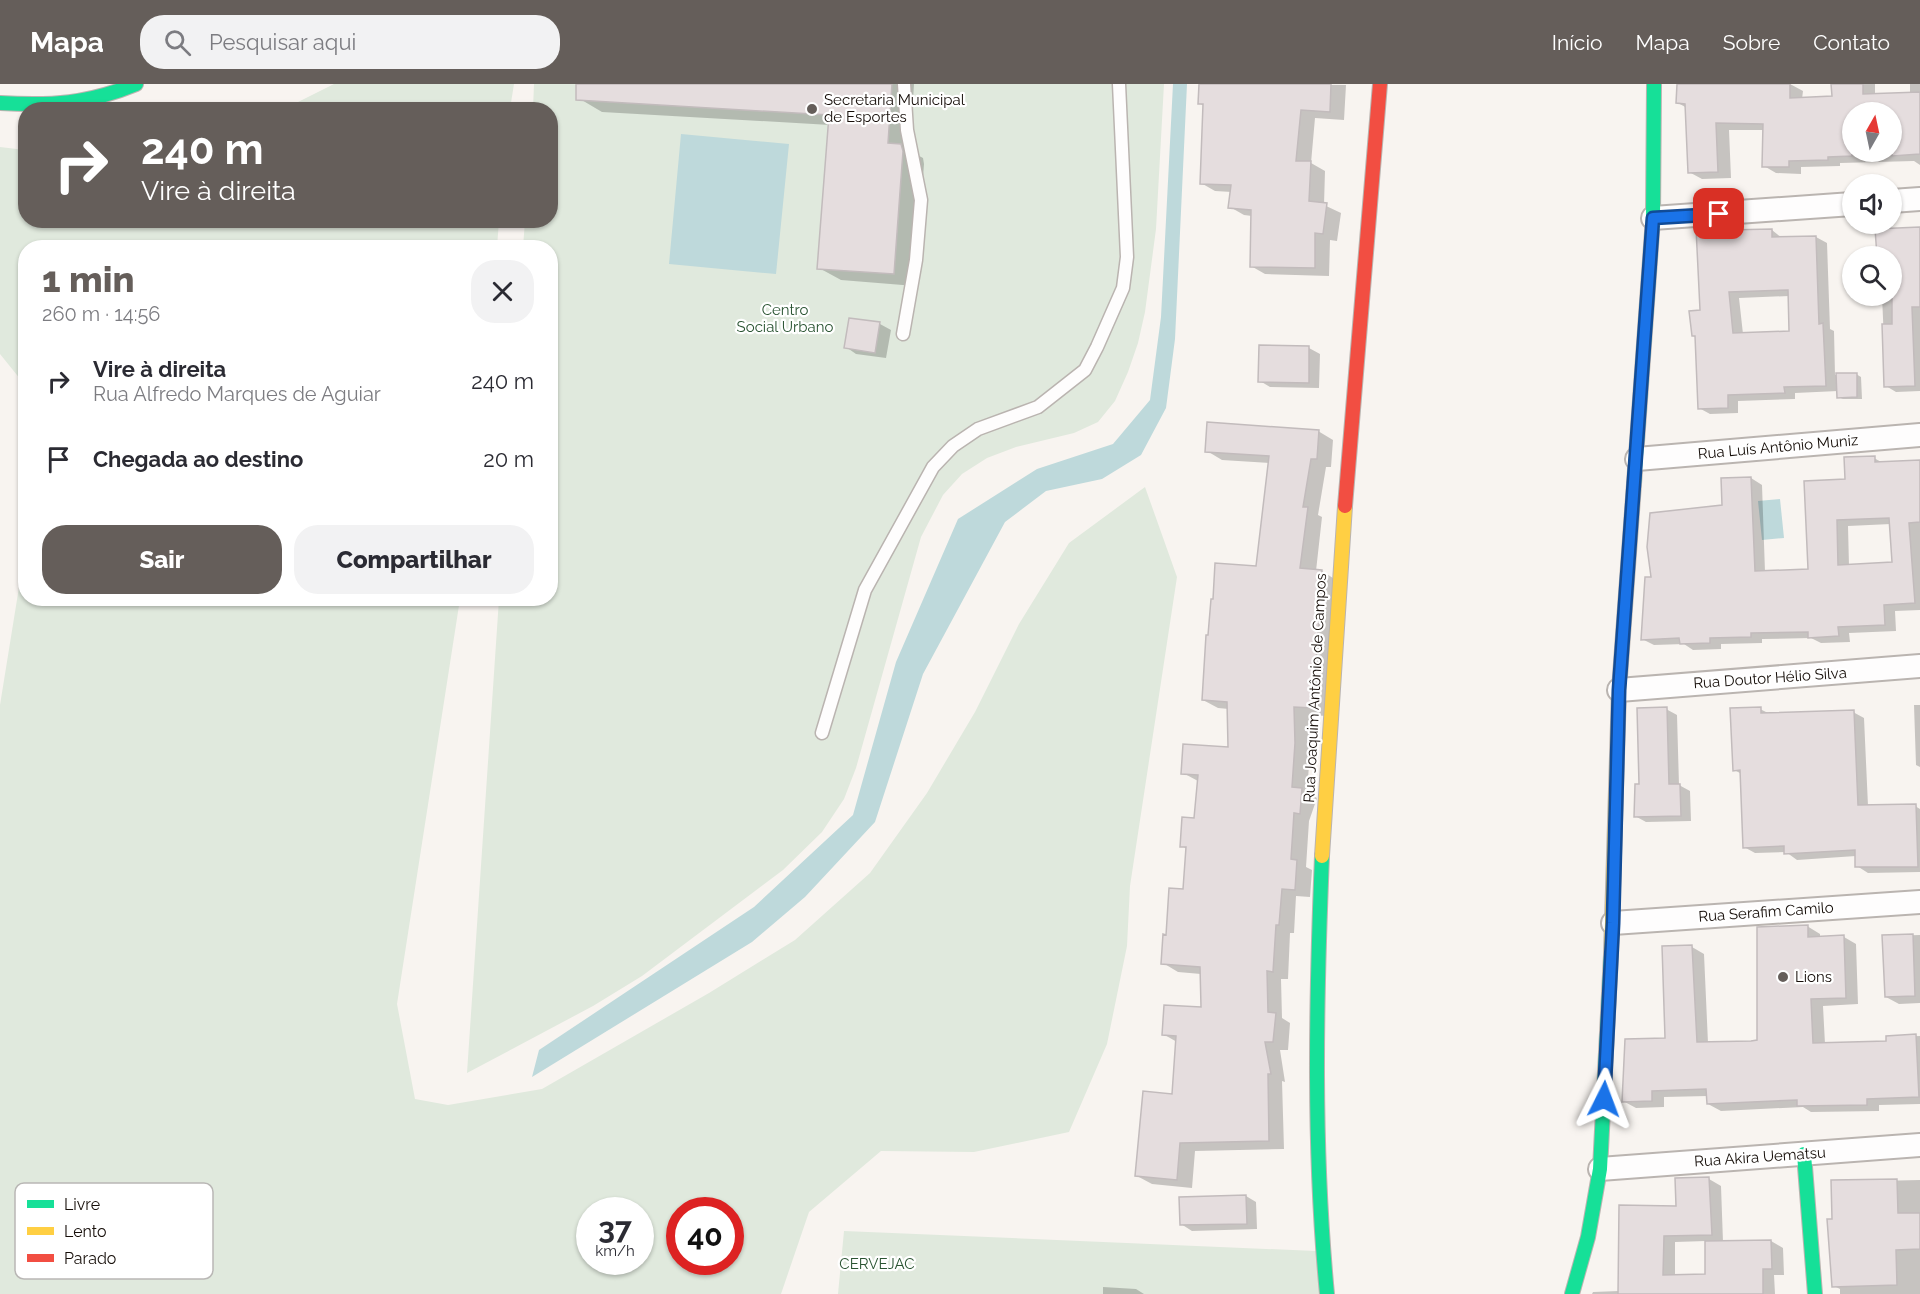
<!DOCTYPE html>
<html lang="pt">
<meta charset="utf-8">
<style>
:root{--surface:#fff;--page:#f2f2f3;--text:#2b2b33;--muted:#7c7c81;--accent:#655e5a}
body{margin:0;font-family:Raleway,sans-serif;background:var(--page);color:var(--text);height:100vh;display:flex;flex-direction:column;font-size:22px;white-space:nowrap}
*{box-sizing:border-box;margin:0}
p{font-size:20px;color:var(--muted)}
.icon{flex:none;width:33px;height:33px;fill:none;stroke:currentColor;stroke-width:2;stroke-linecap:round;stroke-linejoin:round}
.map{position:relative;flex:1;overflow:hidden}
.panel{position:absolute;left:18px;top:156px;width:540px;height:366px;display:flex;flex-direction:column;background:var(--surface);border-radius:24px;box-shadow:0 2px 4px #0004}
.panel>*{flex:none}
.guide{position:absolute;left:18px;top:18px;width:540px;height:126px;border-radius:24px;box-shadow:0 2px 4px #0004;background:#655e5a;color:#fff;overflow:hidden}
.needle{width:39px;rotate:9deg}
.fabs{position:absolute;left:1842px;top:18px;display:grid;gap:12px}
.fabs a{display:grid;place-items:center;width:60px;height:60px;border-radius:50%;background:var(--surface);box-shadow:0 2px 4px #0004;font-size:30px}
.speed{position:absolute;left:576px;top:1113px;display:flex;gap:12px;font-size:30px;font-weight:700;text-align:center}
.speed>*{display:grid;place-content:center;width:78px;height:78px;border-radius:50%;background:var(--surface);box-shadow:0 2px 4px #0004;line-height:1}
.speed small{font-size:15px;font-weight:400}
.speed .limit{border:9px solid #d22;background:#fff;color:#111}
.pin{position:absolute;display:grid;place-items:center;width:51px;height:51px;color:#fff;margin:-26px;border-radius:12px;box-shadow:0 3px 9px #0006}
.me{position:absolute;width:66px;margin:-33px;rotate:3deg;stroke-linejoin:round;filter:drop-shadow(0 0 4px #0008)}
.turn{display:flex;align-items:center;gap:21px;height:126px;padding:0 24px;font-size:27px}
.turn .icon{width:78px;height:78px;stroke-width:2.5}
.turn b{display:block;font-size:42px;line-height:51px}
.round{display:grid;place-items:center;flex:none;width:63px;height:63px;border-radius:24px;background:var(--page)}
.overview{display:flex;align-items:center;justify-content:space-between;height:102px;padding:0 24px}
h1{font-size:36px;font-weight:800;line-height:45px;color:var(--accent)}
.button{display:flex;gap:12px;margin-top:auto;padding:12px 24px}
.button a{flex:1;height:69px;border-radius:24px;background:var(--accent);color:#fff;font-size:24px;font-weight:800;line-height:69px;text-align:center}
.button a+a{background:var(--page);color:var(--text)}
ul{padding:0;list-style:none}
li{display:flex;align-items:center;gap:18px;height:78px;padding:0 24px}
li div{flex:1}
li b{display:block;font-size:22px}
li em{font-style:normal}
header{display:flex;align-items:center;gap:36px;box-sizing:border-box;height:84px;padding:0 30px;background:var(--accent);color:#fff}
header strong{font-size:28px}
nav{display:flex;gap:33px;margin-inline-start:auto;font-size:21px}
.search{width:420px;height:54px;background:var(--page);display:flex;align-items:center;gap:15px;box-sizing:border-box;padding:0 21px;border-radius:24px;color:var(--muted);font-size:22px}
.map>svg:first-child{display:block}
.green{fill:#e0e9dd;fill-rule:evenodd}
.water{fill:#bed9db}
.shadow{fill:#0003;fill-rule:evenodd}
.building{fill:#e5ddde;stroke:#c2bbbc;stroke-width:1.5;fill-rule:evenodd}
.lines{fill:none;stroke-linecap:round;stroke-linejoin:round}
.lane-casing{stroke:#bab4b0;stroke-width:15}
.street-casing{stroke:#bab4b0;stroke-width:26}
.fast-casing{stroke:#bab4b0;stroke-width:16}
.slow-casing{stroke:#bab4b0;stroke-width:16}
.jam-casing{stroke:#bab4b0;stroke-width:16}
.lane{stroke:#fefdfd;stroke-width:12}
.street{stroke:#fefdfd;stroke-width:22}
.fast{stroke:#16e098;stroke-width:14}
.slow{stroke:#ffcf43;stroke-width:14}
.jam{stroke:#f24e42;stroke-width:14}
.route-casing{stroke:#114b97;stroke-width:15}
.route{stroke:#1a73e8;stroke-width:10}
.poi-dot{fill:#655e5a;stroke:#fff;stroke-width:2}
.labels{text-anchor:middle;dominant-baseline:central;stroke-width:4.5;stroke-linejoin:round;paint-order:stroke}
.poi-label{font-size:15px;fill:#160e09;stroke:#fff;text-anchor:start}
.park-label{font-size:15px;fill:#2a5432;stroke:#fff}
.street-label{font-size:15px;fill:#160e09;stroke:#fff}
.key{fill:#fff;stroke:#b9b7b5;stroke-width:1.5}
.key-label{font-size:16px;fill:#160e09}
</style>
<header>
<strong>Mapa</strong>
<div class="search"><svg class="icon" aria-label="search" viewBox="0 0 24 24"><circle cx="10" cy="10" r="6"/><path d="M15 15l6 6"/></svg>Pesquisar aqui</div>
<nav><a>Início</a><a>Mapa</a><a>Sobre</a><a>Contato</a></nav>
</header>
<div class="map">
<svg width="1920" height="1210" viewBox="0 0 1920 1210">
<rect width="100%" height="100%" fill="#f8f4f0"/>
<!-- green -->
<path class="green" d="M 334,0 L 514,0 L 510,25 L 284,25 Z
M 534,0 L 1164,0 L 1156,145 L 1145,228 L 1138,259 L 1128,288 L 1115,317 L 1098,338 L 1074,349 L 1016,363 L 987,374 L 962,390 L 943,411 L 921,453 L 856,684 L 844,715 L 822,748 L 783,786 L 642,892 L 593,922 L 467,989 L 499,515 L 550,514 L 550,164 L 523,163 L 525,137 L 550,136 L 550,26 L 533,25 Z
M 0,63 L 25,66 L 26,136 L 499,137 L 497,163 L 26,164 L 25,301 L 0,270 Z
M 1145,403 L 1177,493 L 1130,802 L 1127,862 L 1107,960 L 1069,1048 L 974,1068 L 881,1067 L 809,1128 L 781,1210 L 0,1210 L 0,621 L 20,497 L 25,446 L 26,514 L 460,515 L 397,920 L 415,1015 L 448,1021 L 542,1005 L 709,909 L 795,856 L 870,789 L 927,709 L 975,628 L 1019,540 L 1069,459 ZM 640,1126 L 640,1178 L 590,1178 L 590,1126 ZM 730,1126 L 730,1178 L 680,1178 L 680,1126 Z
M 844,1147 L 1316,1167 L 1320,1210 L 838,1210 Z"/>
<!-- water -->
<path class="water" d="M 1173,0 L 1187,0 L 1175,255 L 1166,324 L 1141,371 L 1102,395 L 1046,407 L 1005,438 L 923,590 L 875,738 L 805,813 L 752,858 L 532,993 L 539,966 L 754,823 L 853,731 L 896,578 L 958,435 L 1037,385 L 1113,360 L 1150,316 L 1161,233 Z
M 681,50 L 789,60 L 776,190 L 669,180 Z
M 1780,415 L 1784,454 L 1762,456 L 1758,417 Z"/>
<!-- shadow -->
<path class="shadow" d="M 581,0 L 914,0 L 910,67 L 923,74 L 924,80 L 915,202 L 841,196 L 819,184 L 830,41 L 602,28 L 580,15 Z
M 1201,0 L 1346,1 L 1344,36 L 1315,34 L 1311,79 L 1325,87 L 1324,121 L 1341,129 L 1337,157 L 1330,156 L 1329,192 L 1265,190 L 1251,182 L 1252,132 L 1244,131 L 1230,123 L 1232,108 L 1215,107 L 1201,99 L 1204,22 L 1199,19 Z
M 1678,0 L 1790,0 L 1803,7 L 1802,15 L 1833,15 L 1833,0 L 1875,0 L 1875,11 L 1910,10 L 1910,0 L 1920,0 L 1920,81 L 1914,77 L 1840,79 L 1840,82 L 1801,83 L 1801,90 L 1776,89 L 1764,82 L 1764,46 L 1729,46 L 1731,94 L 1702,95 L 1689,88 L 1687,24 L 1678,19 ZM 1852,28 L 1892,28 L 1892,68 L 1852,68 Z
M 1727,144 L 1732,147 L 1772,146 L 1782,154 L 1816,153 L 1827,159 L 1830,245 L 1834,247 L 1835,291 L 1856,290 L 1861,293 L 1862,315 L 1843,315 L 1838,313 L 1838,307 L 1795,309 L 1795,315 L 1738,317 L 1738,329 L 1710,330 L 1699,324 L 1696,253 L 1693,252 ZM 1789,212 L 1791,248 L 1743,250 L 1739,214 Z
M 1920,145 L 1920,307 L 1896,308 L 1886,302 L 1882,212 L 1892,212 L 1892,172 L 1878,172 L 1877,146 Z
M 850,235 L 880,240 L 891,246 L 886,274 L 856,270 L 846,263 Z
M 1309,264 L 1320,270 L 1319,304 L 1270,303 L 1260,297 Z
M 1318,347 L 1333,356 L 1331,383 L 1326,383 L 1318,431 L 1322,433 L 1316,487 L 1322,487 L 1336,496 L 1327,632 L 1309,631 L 1310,668 L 1307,708 L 1317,714 L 1309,737 L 1306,783 L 1312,786 L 1310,813 L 1296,812 L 1294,849 L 1290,849 L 1288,895 L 1281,895 L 1282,934 L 1290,939 L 1288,966 L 1280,966 L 1285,998 L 1282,997 L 1284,1065 L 1195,1067 L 1192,1104 L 1152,1100 L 1137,1092 L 1174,1012 L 1177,958 L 1163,950 L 1202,925 L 1201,890 L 1178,888 L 1163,879 L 1184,806 L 1187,765 L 1182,762 L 1196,735 L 1198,697 L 1183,689 L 1230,665 L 1229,625 L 1218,624 L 1203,616 L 1258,483 L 1270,379 L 1222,376 L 1207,367 Z
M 1874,374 L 1883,379 L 1920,377 L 1920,526 L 1895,527 L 1896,547 L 1849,549 L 1850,558 L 1821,559 L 1811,554 L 1762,555 L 1762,559 L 1721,560 L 1721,565 L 1693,566 L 1684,560 L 1654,561 L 1642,555 L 1652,494 L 1751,394 L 1762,401 L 1765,488 L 1809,487 L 1846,397 ZM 1891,440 L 1893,480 L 1849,482 L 1848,442 Z
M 1914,621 L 1920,621 L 1920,683 L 1916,681 Z
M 1666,625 L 1677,631 L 1679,701 L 1690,707 L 1691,737 L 1646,738 L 1635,732 L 1640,702 Z
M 1760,625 L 1770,630 L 1853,628 L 1864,634 L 1868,722 L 1915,722 L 1920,725 L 1920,788 L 1868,789 L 1857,782 L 1856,772 L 1797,776 L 1786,768 L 1755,769 L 1744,763 L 1742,690 L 1734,686 Z
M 1807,842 L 1820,850 L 1820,854 L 1844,853 L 1856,860 L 1858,920 L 1823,922 L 1825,960 L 1888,959 L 1887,953 L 1920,952 L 1920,1020 L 1879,1021 L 1879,1027 L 1811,1028 L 1803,1023 L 1721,1027 L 1708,1020 L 1708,1012 L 1664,1013 L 1664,1023 L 1636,1024 L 1623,1017 L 1666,955 L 1692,863 L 1704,870 L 1708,959 L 1759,957 Z
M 1920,851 L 1920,919 L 1899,920 L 1886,913 L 1884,852 Z
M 1709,1095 L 1721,1102 L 1723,1158 L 1771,1157 L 1783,1164 L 1784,1191 L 1774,1191 L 1775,1210 L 1592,1210 L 1593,1208 L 1619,1207 L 1678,1123 ZM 1706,1157 L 1707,1191 L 1675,1192 L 1675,1158 Z
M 1920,1096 L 1920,1210 L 1840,1210 L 1840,1205 L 1834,1202 L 1832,1098 Z
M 1246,1112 L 1256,1118 L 1257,1145 L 1192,1147 L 1181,1140 Z
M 1103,1203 L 1136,1205 L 1144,1210 L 1103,1210 Z"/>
<!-- building -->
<path class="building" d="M 576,0 L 892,0 L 888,59 L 901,60 L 903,67 L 894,190 L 817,185 L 829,31 L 576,16 Z
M 1199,0 L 1331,0 L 1330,28 L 1301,26 L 1296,77 L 1311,77 L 1309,117 L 1327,119 L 1323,150 L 1315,149 L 1315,184 L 1250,183 L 1251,126 L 1228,124 L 1231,101 L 1200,100 L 1203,20 L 1198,20 Z
M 1677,0 L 1790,0 L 1790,14 L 1832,12 L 1831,0 L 1863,0 L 1863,10 L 1920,8 L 1920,70 L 1892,72 L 1892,28 L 1852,28 L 1852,72 L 1828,73 L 1828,76 L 1789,77 L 1789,83 L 1762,83 L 1763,40 L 1716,39 L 1718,88 L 1688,89 L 1685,20 L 1676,19 Z
M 1727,142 L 1727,146 L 1772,145 L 1772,153 L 1816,152 L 1819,240 L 1823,239 L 1826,302 L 1784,303 L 1785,309 L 1728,311 L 1728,324 L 1698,325 L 1695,252 L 1692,252 L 1689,227 L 1700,226 L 1696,144 ZM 1788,206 L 1789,247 L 1733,249 L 1729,208 Z
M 1920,143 L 1920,223 L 1912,223 L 1915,302 L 1884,303 L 1882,240 L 1892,240 L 1892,172 L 1877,172 L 1875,145 Z
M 849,234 L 880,238 L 875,269 L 844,264 Z
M 1259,261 L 1309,262 L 1309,299 L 1258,298 Z
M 1836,289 L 1857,289 L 1857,313 L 1837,314 Z
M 1207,338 L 1319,346 L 1317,375 L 1311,375 L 1303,423 L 1308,423 L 1300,484 L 1322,486 L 1313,624 L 1294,623 L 1295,659 L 1292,703 L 1302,704 L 1300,730 L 1294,729 L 1291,775 L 1297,776 L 1295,806 L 1282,805 L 1279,841 L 1276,841 L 1273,888 L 1267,887 L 1268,928 L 1276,929 L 1273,958 L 1265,958 L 1271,990 L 1268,990 L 1269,1057 L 1180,1059 L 1177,1096 L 1135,1092 L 1143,1007 L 1172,1010 L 1176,952 L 1162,951 L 1164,921 L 1201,923 L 1200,883 L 1161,880 L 1163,850 L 1166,851 L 1169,804 L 1183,805 L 1186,763 L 1180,763 L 1182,733 L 1194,734 L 1198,691 L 1181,690 L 1183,660 L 1228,663 L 1227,618 L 1202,616 L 1206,551 L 1208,551 L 1211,515 L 1213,515 L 1215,479 L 1256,482 L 1269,372 L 1205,368 Z
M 1875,372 L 1875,378 L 1920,376 L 1920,438 L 1909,439 L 1915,519 L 1884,521 L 1885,541 L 1838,543 L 1839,552 L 1808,554 L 1808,548 L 1751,549 L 1751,553 L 1710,554 L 1710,559 L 1680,560 L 1679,554 L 1641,556 L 1645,493 L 1651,493 L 1647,463 L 1650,429 L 1722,421 L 1721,394 L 1751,393 L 1755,487 L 1808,485 L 1804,397 L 1845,395 L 1844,373 ZM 1889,434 L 1892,478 L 1838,481 L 1837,436 Z
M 1667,623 L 1669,700 L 1680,700 L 1681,732 L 1634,733 L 1635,700 L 1639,700 L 1637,624 Z
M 1761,623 L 1761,629 L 1854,626 L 1858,721 L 1916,720 L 1918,783 L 1855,783 L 1855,766 L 1784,770 L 1784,762 L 1743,764 L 1740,686 L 1733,687 L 1730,624 Z
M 1808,841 L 1808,853 L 1844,851 L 1846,914 L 1811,915 L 1813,959 L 1886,957 L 1886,952 L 1916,950 L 1919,1013 L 1867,1015 L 1867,1021 L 1797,1022 L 1797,1016 L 1707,1020 L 1706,1005 L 1652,1007 L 1652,1017 L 1622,1018 L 1625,955 L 1665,954 L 1662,862 L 1692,861 L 1697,958 L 1751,957 L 1757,956 L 1757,843 Z
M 1913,850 L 1915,912 L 1885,913 L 1882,851 Z
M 1709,1093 L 1712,1151 L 1664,1152 L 1663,1191 L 1705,1190 L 1705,1157 L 1771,1156 L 1772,1185 L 1763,1185 L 1763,1210 L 1618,1210 L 1619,1121 L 1676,1122 L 1675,1094 Z
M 1897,1095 L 1898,1129 L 1920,1129 L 1920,1165 L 1896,1166 L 1897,1201 L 1832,1203 L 1827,1135 L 1832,1135 L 1831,1096 Z
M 1246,1111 L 1247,1140 L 1180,1141 L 1179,1113 Z"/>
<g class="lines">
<defs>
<path id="lane" d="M 903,250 L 916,176 L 921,116 L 907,46 L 904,0
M 822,649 L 865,506 L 933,383 L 953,362 L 978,345 L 1038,323 L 1085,286 L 1097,263 L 1123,204 L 1127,173 L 1119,0"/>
<path id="street" d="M 1892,117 L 1920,115
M 1653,134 L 1852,120
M 1637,375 L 1920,351
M 1619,606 L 1920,582
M 1613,839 L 1920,818
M 1600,1085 L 1920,1061"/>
<path id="fast" d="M 0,19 C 51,22 88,20 136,0
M 1634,400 L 1653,134 L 1654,0
M 1322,772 C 1316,919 1313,1064 1327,1210
M 1804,1070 L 1815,1210
M 1572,1210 L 1588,1153 L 1600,1085 L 1611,871"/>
<path id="slow" d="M 1322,772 L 1345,422
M 1611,871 L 1619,606 L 1634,400"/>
<path id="jam" d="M 1345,422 L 1380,0"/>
</defs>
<!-- lane casing -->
<use href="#lane" class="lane-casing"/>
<!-- street casing -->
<use href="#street" class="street-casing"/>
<!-- fast casing -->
<use href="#fast" class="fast-casing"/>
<!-- slow casing -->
<use href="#slow" class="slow-casing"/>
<!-- jam casing -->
<use href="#jam" class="jam-casing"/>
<!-- lane -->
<use href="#lane" class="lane"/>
<!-- street -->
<use href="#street" class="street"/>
<!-- fast -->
<use href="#fast" class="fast"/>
<!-- slow -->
<use href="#slow" class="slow"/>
<!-- jam -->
<use href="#jam" class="jam"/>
</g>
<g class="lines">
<defs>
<path id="route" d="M 1604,1015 L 1613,839 L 1619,606 L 1653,134 L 1719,130"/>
</defs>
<!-- route casing -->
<use href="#route" class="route-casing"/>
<!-- route -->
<use href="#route" class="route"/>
</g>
<!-- markers -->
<g class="poi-dot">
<circle cx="812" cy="25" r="6"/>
<circle cx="1783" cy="893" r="6"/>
</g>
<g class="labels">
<!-- poi labels -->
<g class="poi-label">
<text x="824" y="16">Secretaria Municipal<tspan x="824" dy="17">de Esportes</tspan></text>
<text x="1795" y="893">Lions</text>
</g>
<!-- park labels -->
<g class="park-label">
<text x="785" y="226">Centro<tspan x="785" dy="17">Social Urbano</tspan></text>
<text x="877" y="1180">CERVEJAC</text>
</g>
<!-- street labels -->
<g class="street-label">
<text transform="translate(1778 363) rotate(-5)">Rua Luís Antônio Muniz</text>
<text transform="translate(1770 594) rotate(-4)">Rua Doutor Hélio Silva</text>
<text transform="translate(1315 604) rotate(-87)">Rua Joaquim Antônio de Campos</text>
<text transform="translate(1766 828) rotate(-4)">Rua Serafim Camilo</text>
<text transform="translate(1760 1073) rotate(-4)">Rua Akira Uematsu</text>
</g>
</g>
<!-- legend -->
<rect x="15" y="1099" width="198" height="96" rx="9" class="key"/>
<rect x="27" y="1116" width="27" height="8" fill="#16e098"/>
<rect x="27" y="1143" width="27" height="8" fill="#ffcf43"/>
<rect x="27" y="1170" width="27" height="8" fill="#f24e42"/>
<g class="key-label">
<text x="64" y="1126">Livre</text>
<text x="64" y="1153">Lento</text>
<text x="64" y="1180">Parado</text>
</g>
</svg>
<div class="fabs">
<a><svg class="needle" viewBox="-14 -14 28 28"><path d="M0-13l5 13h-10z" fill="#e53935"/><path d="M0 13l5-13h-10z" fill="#7c7c81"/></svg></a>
<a><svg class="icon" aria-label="sound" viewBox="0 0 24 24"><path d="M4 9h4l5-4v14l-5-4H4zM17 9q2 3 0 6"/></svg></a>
<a><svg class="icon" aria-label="search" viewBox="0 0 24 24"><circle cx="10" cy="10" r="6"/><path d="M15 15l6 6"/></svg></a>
</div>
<div class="speed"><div>37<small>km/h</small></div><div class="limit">40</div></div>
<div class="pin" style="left:1719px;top:130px;background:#d93025"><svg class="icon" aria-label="arrive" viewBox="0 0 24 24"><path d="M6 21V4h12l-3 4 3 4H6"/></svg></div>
<svg class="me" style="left:1604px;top:1015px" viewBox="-20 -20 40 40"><path d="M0-17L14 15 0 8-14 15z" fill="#1a73e8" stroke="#fff" stroke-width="4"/></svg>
<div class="guide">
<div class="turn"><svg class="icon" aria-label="right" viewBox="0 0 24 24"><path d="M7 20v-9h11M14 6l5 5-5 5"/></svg><div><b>240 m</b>Vire à direita</div></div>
</div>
<section class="panel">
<div class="overview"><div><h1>1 min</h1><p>260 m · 14:56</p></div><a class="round"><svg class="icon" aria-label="close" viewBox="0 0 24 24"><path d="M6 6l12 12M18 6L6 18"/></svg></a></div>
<ul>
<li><svg class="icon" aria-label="right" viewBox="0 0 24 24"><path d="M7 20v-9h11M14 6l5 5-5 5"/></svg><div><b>Vire à direita</b><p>Rua Alfredo Marques de Aguiar</p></div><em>240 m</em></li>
<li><svg class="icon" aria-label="arrive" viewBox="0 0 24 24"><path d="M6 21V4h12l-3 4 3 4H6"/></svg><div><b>Chegada ao destino</b></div><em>20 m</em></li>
</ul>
<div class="button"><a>Sair</a><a>Compartilhar</a></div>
</section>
</div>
